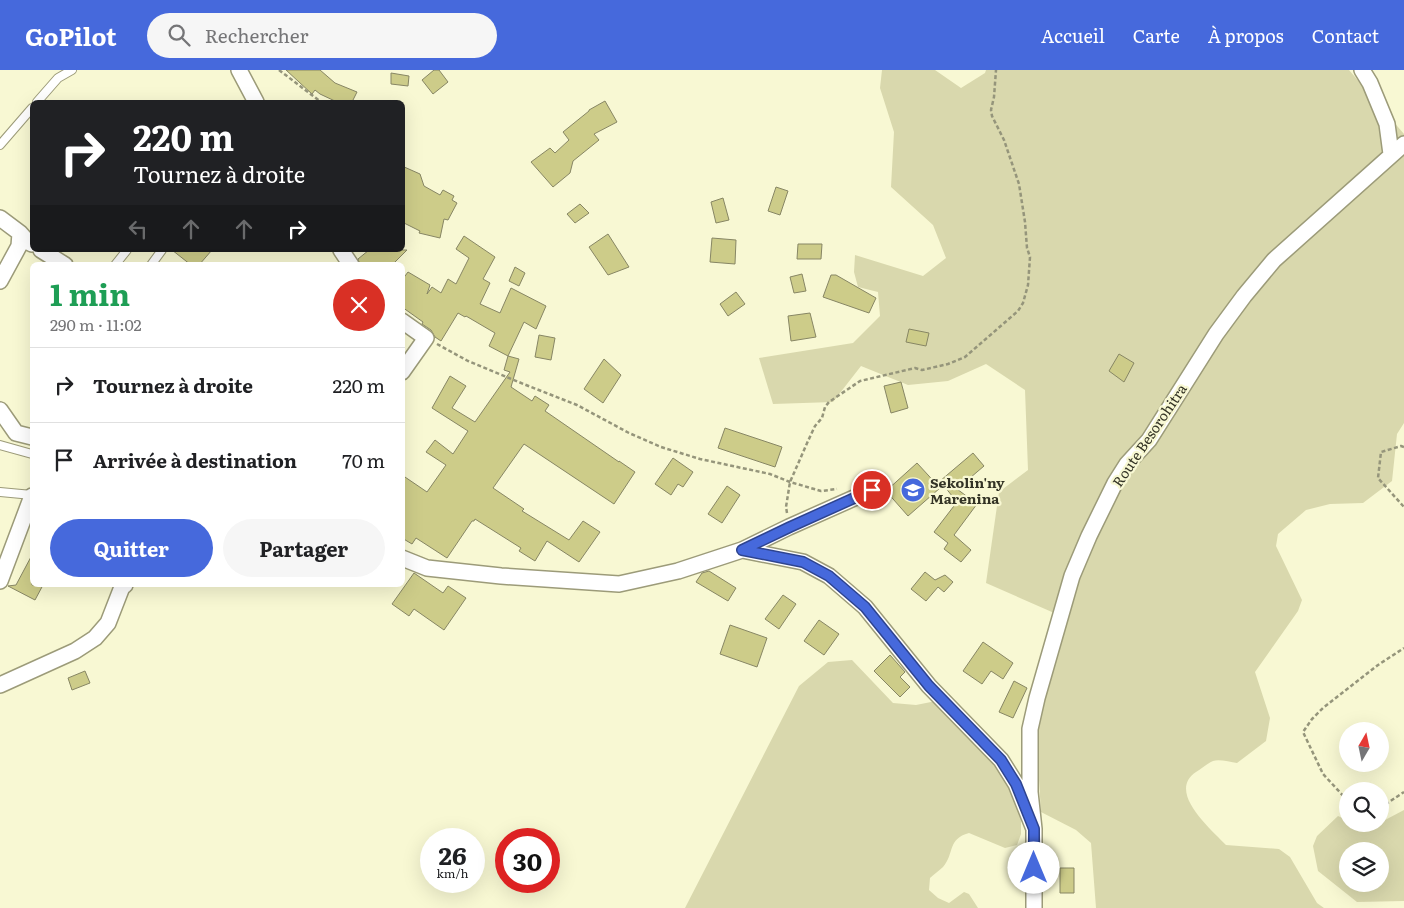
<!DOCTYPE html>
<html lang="fr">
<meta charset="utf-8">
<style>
:root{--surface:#fff;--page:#f6f6f6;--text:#202124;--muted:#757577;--line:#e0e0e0;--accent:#4669dc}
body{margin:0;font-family:Literata,serif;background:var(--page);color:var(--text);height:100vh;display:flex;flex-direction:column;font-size:19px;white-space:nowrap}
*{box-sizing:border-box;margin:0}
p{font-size:16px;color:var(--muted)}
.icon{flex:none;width:28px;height:28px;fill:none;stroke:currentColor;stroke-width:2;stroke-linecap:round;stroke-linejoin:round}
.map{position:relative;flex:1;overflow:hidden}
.side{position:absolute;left:30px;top:192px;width:375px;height:325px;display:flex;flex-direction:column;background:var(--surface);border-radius:8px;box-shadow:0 5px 20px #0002}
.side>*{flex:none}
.hud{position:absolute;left:30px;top:30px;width:375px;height:152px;border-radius:8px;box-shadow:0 5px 20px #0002;background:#202124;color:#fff;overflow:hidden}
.needle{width:32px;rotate:9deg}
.buttons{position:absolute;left:1339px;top:652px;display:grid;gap:10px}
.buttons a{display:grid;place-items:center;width:50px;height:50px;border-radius:50%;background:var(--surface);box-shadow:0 5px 20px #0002;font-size:25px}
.speed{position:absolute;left:420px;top:758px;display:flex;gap:10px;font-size:25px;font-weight:700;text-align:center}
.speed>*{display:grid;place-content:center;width:65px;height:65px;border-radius:50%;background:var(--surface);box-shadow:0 5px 20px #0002;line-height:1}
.speed small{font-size:12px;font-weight:400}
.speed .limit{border:8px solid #d22;background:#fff;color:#111}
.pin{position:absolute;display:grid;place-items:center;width:42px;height:42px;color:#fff;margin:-21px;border:2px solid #fff;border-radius:50%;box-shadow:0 1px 5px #0007}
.me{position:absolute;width:55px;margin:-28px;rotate:0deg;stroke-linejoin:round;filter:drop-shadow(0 0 4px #0008)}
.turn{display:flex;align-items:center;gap:18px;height:105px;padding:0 20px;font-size:22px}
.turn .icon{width:65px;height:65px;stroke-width:2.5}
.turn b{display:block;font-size:35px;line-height:42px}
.lanes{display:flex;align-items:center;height:48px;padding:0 20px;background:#0003;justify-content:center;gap:25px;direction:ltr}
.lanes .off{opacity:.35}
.round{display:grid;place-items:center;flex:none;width:52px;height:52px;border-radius:26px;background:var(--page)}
.overview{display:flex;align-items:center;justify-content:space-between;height:85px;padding:0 20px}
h1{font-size:30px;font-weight:700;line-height:38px;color:#1e9e55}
.button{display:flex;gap:10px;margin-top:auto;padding:10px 20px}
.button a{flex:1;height:58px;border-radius:30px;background:var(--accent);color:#fff;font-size:20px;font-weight:700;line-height:58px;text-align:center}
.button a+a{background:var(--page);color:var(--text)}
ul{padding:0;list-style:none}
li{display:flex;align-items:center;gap:15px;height:75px;padding:0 20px;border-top:1px solid var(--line)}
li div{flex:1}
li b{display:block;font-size:19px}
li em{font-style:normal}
header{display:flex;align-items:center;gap:30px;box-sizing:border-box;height:70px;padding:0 25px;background:var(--accent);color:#fff}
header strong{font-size:24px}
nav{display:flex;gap:28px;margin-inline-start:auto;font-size:18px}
.search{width:350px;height:45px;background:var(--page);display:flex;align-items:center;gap:12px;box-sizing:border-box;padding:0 18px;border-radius:28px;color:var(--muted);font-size:19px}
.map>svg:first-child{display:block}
.green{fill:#d9d8ad;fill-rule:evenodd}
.building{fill:#cdcc89;stroke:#878664}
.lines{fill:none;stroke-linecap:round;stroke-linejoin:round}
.lane-casing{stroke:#9c9b79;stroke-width:10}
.street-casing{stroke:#9c9b79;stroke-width:18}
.path{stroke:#95957b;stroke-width:2.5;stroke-dasharray:4 2.5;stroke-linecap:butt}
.lane{stroke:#fff;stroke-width:8}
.street{stroke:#fff;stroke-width:15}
.route-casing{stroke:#2e448f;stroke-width:12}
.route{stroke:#4669dc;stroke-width:9}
.labels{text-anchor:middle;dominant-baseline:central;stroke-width:4.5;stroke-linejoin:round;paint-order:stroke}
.street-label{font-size:14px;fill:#333325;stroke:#f8f8d3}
.poi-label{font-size:14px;font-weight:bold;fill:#333325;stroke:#f8f8d3;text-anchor:start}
</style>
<header>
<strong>GoPilot</strong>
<div class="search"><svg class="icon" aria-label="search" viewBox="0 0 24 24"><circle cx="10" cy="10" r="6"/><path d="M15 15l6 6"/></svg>Rechercher</div>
<nav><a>Accueil</a><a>Carte</a><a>À propos</a><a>Contact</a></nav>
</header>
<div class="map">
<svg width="1404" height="838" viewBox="0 0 1404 838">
<rect width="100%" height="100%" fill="#f8f8d3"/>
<!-- green -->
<path class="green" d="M 882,0 L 935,0 L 961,18 L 985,3 L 986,0 L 1349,0 L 1404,64 L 1404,353 L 1397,364 L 1392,411 L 1363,433 L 1330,434 L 1306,440 L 1278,464 L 1276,476 L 1302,530 L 1298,541 L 1255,602 L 1270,648 L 1266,671 L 1237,693 C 1230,692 1219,689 1213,691 C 1208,693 1201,699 1196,702 C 1166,722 1212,760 1226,775 L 1279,779 L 1290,787 L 1317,833 L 1324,838 L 1096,838 L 1091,773 L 1076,760 L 1041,742 L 1036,663 L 1061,546 L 986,513 L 999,422 L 1028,400 L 1025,320 L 986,294 L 948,311 L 908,315 L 861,296 L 833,332 L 773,334 L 759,288 L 853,273 L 880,246 L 878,222 L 858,217 L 854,202 L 855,185 L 923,206 L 946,188 L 933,155 L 891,117 L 894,62 L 880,18 Z
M 852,590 L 893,633 L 916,635 L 946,629 L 998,690 L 1021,740 L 1021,764 L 1017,775 L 1005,778 L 969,763 C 947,769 955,783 943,797 C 939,801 934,804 930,808 L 929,820 L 938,828 L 949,833 L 964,822 L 969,824 L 978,838 L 685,838 L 799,616 L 828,592 Z
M 1404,740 L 1404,831 L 1357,832 L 1318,801 L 1313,776 L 1317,766 L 1338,746 L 1347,750 L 1348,754 L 1356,754 L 1368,759 ZM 1380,781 L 1380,814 L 1348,814 L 1348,781 Z"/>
<!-- building -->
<path class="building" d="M 286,0 L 320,0 L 335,13 L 357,22 L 352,32 L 337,32 L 320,24 L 315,20 L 312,24 Z
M 434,0 L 439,0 L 448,12 L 433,24 L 422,10 Z
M 391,3 L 409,6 L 408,16 L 391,14 Z
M 605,31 L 617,52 L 594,64 L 599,70 L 573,91 L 570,103 L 553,117 L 531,92 L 550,78 L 555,83 L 569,70 L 563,62 L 589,41 L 589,40 Z
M 402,96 L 420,104 L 424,116 L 440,125 L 443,120 L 454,126 L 452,130 L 457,133 L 448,150 L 444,149 L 440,168 L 419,163 L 420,161 L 402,152 Z
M 776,117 L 788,121 L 780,145 L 768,141 Z
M 723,128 L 729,150 L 716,153 L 711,132 Z
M 580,134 L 589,143 L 575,153 L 567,144 Z
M 608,164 L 629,197 L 608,205 L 589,177 Z
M 464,166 L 495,187 L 483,209 L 490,213 L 480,234 L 500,243 L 511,218 L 546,236 L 536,259 L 524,252 L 508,286 L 489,276 L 495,263 L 466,246 L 465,247 L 458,243 L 441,271 L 435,267 L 431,260 L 422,254 L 423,252 L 402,237 L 402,210 L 408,202 L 430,215 L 427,224 L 432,217 L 441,223 L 448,209 L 456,214 L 469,188 L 456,179 Z
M 712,168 L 736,170 L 735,194 L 710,192 Z
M 798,174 L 822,174 L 821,189 L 797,189 Z
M 172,180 L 212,180 L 199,195 L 191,195 Z
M 369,180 L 407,180 L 392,195 L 360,195 L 358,189 Z
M 515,197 L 525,203 L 519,216 L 509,211 Z
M 802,204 L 806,221 L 794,223 L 790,207 Z
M 831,205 L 836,205 L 876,228 L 869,243 L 823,227 Z
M 736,222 L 745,234 L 728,246 L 720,234 Z
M 810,243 L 816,267 L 791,271 L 788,246 Z
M 909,259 L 929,263 L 926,276 L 906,272 Z
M 539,265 L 555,268 L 551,290 L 535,287 Z
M 1119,284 L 1134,293 L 1124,312 L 1109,301 Z
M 508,286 L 519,289 L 511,317 L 532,331 L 535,326 L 549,335 L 545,341 L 619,392 L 619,391 L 635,402 L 614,434 L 524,374 L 493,418 L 524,439 L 522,441 L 569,470 L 583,451 L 600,462 L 579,492 L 547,471 L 535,491 L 519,481 L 521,478 L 475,449 L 474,451 L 472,451 L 447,488 L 416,468 L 412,474 L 402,468 L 402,405 L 427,422 L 446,395 L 426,382 L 435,370 L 453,384 L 468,361 L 432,338 L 450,306 L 466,316 L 452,338 L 475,352 L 510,302 L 504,300 Z
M 604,289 L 621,305 L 603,333 L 584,319 Z
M 901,312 L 908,338 L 891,343 L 884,316 Z
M 725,358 L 782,377 L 775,397 L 718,378 Z
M 973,383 L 984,396 L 957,419 L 977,434 L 954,465 L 971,480 L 961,492 L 944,479 L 948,473 L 934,462 L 957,432 L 940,411 Z
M 673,388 L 693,402 L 683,417 L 678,414 L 671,425 L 655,414 Z
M 917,393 L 940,418 L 908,446 L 886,421 Z
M 727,416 L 740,425 L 722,453 L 708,444 Z
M 32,485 L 32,515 L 43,515 L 35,530 L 8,516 L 16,515 Z
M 709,501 L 736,518 L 728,531 L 696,512 L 702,503 Z
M 925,502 L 935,510 L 945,505 L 953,512 L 944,522 L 938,517 L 926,531 L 911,519 Z
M 414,503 L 443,523 L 448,516 L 466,528 L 444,560 L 414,539 L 409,546 L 392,534 Z
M 783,525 L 796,534 L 779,559 L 765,549 Z
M 819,550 L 839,564 L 824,585 L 804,571 Z
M 730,555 L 767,568 L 757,597 L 720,584 Z
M 983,572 L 1013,593 L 1003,609 L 991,601 L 982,614 L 963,601 Z
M 890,585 L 905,602 L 900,607 L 910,617 L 900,627 L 874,601 Z
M 85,601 L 90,613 L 72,620 L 68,608 Z
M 1014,611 L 1027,618 L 1013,648 L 999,642 Z
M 1060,798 L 1074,798 L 1074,823 L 1060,823 Z"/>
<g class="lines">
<defs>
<path id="lane" d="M 37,32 L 58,8 L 72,0
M 0,75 L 32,38
M 115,195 L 127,180
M 151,195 L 162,180
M 0,375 L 32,384
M 0,422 L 32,425"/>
<path id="street" d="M 239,0 L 256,32
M 1362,0 L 1370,13 L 1387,54 L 1391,84
M 0,148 L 20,163 L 28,172 L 32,174
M 41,180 L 65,195
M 341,180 L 351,195
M 0,211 L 19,176 L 20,163
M 402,251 L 426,268 L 402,302
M 0,340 L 16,363 L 32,367
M 742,480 L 803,492 L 829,506 L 865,537 L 929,616 L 1001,690 L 1016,714 L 1034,759 L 1034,838
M 402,488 L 427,498 L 501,506 L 619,514 L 678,501 L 742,480 L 789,457 L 872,420
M 0,511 L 32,426
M 0,615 L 75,581 L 95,568 L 108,553 L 122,517 L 125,515
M 1034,759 L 1030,722 L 1030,659 L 1037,628 L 1072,506 L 1089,466 L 1115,413 L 1127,394 L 1149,370 L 1216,264 L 1244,226 L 1274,190 L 1404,74"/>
</defs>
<!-- lane casing -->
<use href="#lane" class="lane-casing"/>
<!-- street casing -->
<use href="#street" class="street-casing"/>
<!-- path -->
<path class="path" d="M 279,0 L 321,32
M 437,274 L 468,291 L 526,315 L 577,335 L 629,363 L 661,377 L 700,389 L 770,404 L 790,412 L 821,421 L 837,419
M 1404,377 L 1401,376 L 1381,382 L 1378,408 L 1404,437
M 787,443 L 786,437 L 790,412 L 808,371 L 815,356 L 822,348 L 825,337 L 829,332 L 860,311 L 915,298 L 922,300 L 948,294 L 965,287 L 1018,241 L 1023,233 L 1028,215 L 1030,187 L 1027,178 L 1025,152 L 1019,114 L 1004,70 L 992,46 L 991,40 L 994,27 L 996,0
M 1348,731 L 1323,704 L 1303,662 L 1312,649 L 1323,638 L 1378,595 L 1404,578
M 1380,738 L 1404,722"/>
<!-- lane -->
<use href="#lane" class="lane"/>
<!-- street -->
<use href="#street" class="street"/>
</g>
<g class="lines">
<defs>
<path id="route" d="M 872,420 L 790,457 L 742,480 L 803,492 L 829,506 L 865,537 L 929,616 L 1001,690 L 1016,714 L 1034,759 L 1034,798"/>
</defs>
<!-- route casing -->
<use href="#route" class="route-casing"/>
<!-- route -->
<use href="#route" class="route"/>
</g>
<!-- icons -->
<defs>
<symbol id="school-disc" viewBox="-11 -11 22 22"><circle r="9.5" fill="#4669dc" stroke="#f8f8d3"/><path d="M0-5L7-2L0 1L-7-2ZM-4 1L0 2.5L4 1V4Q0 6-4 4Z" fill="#fff"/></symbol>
</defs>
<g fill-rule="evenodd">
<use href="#school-disc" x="899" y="406" width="28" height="28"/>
</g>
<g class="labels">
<!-- street labels -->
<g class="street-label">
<text transform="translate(1149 365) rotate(-56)">Route Besorohitra</text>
</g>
<!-- poi labels -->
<g class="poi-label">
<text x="930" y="412">Sekolin'ny<tspan x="930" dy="16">Marenina</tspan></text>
</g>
</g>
</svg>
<div class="buttons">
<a><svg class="needle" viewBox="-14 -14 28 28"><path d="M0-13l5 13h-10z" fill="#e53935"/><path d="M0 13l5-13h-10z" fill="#757577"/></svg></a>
<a><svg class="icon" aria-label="search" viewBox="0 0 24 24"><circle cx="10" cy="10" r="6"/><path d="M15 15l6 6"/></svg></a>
<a><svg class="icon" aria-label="layers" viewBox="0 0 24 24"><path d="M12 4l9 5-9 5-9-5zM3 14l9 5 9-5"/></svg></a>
</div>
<div class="speed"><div>26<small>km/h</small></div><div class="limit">30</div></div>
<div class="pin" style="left:872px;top:420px;background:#d93025"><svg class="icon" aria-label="arrive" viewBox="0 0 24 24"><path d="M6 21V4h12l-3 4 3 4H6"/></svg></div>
<svg class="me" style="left:1034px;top:798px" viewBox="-20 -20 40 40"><circle r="19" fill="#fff"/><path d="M0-13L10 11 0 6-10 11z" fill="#4669dc"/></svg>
<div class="hud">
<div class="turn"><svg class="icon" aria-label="right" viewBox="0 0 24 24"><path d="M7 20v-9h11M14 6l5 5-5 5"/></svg><div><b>220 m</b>Tournez à droite</div></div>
<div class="lanes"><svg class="icon off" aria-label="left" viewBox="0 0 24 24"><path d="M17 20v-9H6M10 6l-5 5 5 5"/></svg><svg class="icon off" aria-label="ahead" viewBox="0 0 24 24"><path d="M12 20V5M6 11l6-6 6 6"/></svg><svg class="icon off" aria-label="ahead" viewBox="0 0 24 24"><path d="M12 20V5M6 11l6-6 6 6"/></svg><svg class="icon" aria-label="right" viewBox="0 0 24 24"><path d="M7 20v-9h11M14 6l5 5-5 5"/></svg></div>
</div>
<section class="side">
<div class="overview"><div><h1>1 min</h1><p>290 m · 11:02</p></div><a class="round" style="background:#d93025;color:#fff"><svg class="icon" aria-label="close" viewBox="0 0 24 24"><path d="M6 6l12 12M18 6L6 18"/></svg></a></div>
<ul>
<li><svg class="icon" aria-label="right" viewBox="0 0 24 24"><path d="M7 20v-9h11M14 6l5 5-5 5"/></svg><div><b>Tournez à droite</b></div><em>220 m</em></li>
<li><svg class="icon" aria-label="arrive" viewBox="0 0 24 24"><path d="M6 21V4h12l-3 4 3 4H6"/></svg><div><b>Arrivée à destination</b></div><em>70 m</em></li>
</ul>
<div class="button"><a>Quitter</a><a>Partager</a></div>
</section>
</div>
